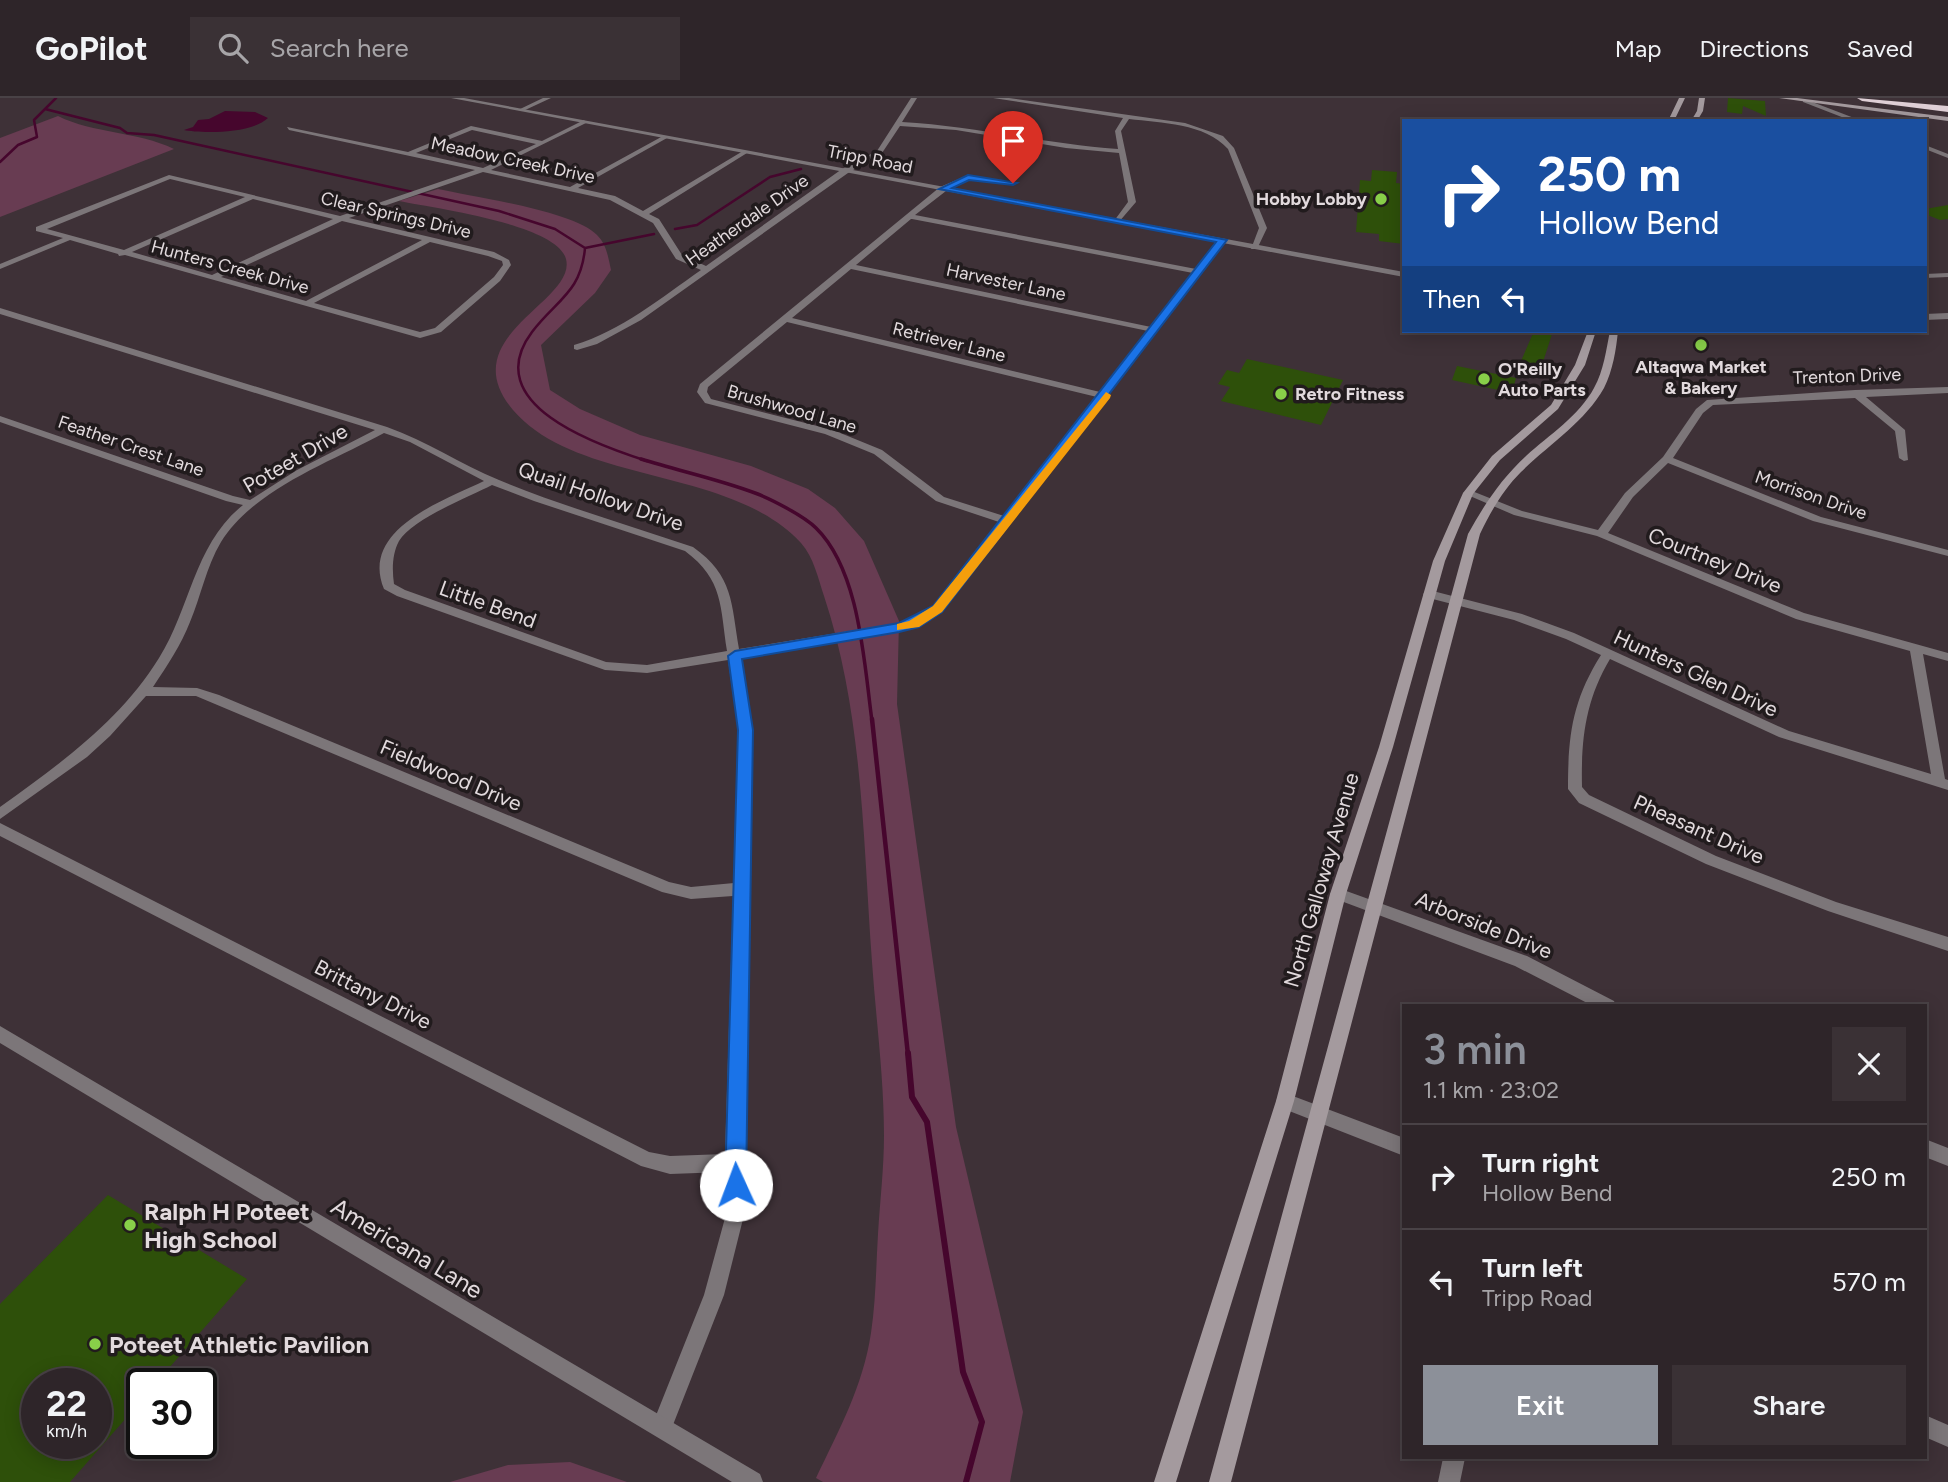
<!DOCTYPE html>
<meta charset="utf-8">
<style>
:root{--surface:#2e2529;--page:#3a3135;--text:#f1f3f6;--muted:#a7a5a8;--line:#494246;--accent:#8c9099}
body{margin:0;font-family:Figtree,sans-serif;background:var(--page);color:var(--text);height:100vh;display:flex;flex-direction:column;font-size:26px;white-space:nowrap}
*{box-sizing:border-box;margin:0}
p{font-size:23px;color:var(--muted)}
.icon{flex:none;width:38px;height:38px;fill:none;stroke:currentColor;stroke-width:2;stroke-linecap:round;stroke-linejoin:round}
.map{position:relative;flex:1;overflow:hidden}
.panel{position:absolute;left:1402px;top:906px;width:525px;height:455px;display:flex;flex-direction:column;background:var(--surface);border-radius:0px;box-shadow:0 4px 18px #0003,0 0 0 2px var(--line)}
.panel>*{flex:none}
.guide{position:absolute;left:1402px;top:21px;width:525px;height:214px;border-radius:0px;box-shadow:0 4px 18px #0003,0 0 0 2px var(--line);background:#1a4fa0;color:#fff;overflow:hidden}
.speed{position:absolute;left:21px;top:1270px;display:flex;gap:14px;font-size:35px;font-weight:700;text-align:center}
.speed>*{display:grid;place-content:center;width:91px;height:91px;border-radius:50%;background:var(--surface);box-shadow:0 4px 18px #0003,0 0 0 2px var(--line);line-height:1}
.speed small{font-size:18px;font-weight:400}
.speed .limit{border:4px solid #111;border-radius:10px;background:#fff;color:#111}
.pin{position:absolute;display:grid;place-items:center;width:60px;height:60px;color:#fff;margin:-72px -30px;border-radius:50% 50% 50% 0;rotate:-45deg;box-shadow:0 0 7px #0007}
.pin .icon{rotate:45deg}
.me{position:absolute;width:77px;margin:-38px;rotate:358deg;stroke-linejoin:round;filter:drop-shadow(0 0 5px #0008)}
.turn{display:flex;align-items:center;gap:24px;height:147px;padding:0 21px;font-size:32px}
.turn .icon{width:91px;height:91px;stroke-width:2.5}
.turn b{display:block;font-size:49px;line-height:60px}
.then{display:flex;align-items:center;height:66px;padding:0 21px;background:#0003;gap:14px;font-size:26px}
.round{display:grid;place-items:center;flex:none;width:74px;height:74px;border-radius:0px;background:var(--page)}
.summary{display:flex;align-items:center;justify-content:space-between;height:119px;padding:0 21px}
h1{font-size:42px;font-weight:600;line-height:52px;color:var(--accent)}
.primary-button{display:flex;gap:14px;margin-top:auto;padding:14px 21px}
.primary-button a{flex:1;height:80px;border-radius:0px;background:var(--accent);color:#fff;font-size:28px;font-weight:600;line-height:80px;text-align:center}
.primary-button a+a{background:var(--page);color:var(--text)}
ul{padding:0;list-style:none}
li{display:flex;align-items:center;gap:21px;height:105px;padding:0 21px;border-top:2px solid var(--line)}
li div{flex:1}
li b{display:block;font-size:26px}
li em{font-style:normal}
header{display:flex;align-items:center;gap:42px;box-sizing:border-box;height:98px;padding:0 35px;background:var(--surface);border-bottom:2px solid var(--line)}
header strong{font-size:33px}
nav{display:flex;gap:38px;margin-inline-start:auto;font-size:24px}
.search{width:490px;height:63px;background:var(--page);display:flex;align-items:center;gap:18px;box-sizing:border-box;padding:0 24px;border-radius:0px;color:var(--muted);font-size:26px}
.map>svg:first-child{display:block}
.green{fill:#683c52}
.water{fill:#46062d}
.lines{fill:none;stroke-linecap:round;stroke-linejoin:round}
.stream-far3{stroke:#46062d;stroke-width:2.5}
.stream-far2{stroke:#46062d;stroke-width:3.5}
.stream-far1{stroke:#46062d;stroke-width:4.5}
.stream{stroke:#46062d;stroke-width:6}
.building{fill:#2e500a;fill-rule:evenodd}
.minor{fill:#7c7679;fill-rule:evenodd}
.tertiary{fill:#7c7679;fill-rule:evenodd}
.secondary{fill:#a49a9e;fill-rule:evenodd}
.motorway{fill:#dfcfd6;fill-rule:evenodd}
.route{fill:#1a73e8;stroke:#114b97;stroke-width:2}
.slow{fill:#f59e0b}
.poi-dot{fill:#88cf49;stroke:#211b1d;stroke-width:2.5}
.labels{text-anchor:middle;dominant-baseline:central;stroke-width:7;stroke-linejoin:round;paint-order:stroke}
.far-street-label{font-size:18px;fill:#e2dadd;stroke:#211b1d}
.far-poi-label{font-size:18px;font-weight:bold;fill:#e2dadd;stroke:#211b1d;text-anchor:start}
.street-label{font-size:21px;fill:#e2dadd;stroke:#211b1d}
.near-poi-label{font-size:24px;font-weight:bold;fill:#e2dadd;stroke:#211b1d;text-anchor:start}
.near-street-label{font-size:24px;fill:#e2dadd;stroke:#211b1d}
</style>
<header>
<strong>GoPilot</strong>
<div class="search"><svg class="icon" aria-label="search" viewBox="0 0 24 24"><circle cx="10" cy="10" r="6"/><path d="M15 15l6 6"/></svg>Search here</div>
<nav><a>Map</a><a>Directions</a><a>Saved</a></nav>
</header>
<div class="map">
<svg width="1948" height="1384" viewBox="0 0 1948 1384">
<rect width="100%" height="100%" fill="#3e3137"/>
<!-- green -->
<path class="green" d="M 58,18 C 94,36 137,33 174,51 L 0,119 L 0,40 Z
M 438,91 C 474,99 574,113 597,137 C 607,147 608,159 611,172 L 595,195 L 541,247 L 550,292 L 580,311 L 640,337 L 751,368 L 808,391 L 835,410 L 864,443 L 899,523 L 897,606 L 956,1029 L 1023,1314 L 1010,1384 L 823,1384 L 816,1380 C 839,1332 863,1288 871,1235 C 876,1202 876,1168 878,1136 C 880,1103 884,1070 884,1037 C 884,980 876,922 872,864 C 863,741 863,616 824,498 C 818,480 814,460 801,445 C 730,368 577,387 513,312 C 451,238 577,204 566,161 C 557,126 433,110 399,103 Z
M 570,1364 L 627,1384 L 450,1384 L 508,1367 Z"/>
<!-- water -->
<path class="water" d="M 225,13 L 255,14 L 268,20 C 250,37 198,35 184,32 L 193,29 L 198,22 L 209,21 Z"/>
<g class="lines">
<!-- stream-far3 -->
<path class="stream-far3" d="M 45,11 L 120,30 L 127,35 L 154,37 L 499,113 L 555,131 L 585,150 C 581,195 556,202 532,234 C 478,306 597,347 647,363
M 0,64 L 18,47 L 37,39 L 34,22 L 56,0
M 675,131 L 697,127 L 770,79 L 801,71
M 585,150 L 654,136"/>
<!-- stream-far2 -->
<path class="stream-far2" d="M 641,361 C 679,373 718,381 755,395 C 771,401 804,418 816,430 C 860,473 864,565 872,623"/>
<!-- stream-far1 -->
<path class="stream-far1" d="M 872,621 L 908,957"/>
<!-- stream -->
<path class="stream" d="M 908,955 L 912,999 L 927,1024 L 963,1274 L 982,1324 L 966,1384"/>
</g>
<!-- building -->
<path class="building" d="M 1728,0 L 1765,3 L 1766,18 L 1743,8 L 1742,16 L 1727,14 Z
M 1372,72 L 1397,74 L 1396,85 L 1404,86 L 1404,146 L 1379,143 L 1379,136 L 1356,134 L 1360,82 L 1371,83 Z
M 1948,107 L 1948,121 L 1940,122 L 1925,116 L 1925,111 Z
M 1534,233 L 1553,233 L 1542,267 L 1521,263 Z
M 1247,261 L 1343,282 L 1321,327 L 1221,303 L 1230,289 L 1218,286 L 1227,272 L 1239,275 Z
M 1457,268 L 1516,280 L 1512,295 L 1452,282 Z
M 108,1097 L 247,1181 L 155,1286 L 142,1286 L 142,1302 L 70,1384 L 0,1384 L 0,1206 ZM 37,1286 L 96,1286 L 96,1346 L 37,1346 Z"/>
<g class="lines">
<!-- minor -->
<path class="minor" d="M 543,0 L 551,0 L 523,13 L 518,12 Z
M 911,0 L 917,0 L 902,24 C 975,28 1045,46 1118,51 L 1115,33 L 1123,20 L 993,0 L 1009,0 L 1185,25 L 1223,38 L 1234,50 L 1267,130 L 1257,151 L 1251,151 L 1259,130 L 1228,51 C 1205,25 1161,25 1129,21 L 1121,33 L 1136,104 L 1118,125 L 1114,123 L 1128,104 L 1119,55 L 1066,50 L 956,32 L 900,28 L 882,55 L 848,75 L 641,222 L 597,246 L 577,252 L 574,251 L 574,247 C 621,233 661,200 701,172 L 676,161 L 653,125 L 610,102 L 483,74 L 349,120 L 494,154 L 509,162 L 511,167 L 500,183 L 441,234 L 420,240 L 125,157 L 119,158 L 118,156 L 70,142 L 0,171 L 0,166 L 63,140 L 36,133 L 36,129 L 169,77 L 340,118 L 475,72 L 289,32 L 287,29 L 408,54 L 471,28 L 542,43 L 584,22 L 586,25 L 491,72 L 570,89 L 663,38 L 667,38 L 667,40 L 578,90 L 615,98 L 643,113 L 743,53 L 747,53 L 747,55 L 649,116 L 659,121 L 682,157 L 706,168 L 842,71 L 877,53 ZM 472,32 L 536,46 L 483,70 L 416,55 ZM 170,81 L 245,99 L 124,152 L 47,131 ZM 253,101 L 333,121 L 212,177 L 132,154 ZM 342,123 L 422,142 L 306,203 L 221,179 ZM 430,144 L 488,158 L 502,163 L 503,167 L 494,179 L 435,230 L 420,234 L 314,205 Z
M 968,77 L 1017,85 L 1013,87 L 969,81 L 946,93 L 915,117 L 1196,171 L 1219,141 L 1226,143 L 1109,296 L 1108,300 L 1105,301 L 942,514 L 914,530 L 740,560 L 752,632 L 743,1065 L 746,1109 L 724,1197 L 669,1337 L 662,1341 L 655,1337 L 651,1330 L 704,1197 L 728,1109 L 725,1074 L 670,1076 L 641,1068 L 0,738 L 0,725 L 649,1054 L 670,1058 L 725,1056 L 733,798 L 691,801 L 662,794 L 196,598 L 146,598 L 110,638 L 87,659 L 0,721 L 0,709 C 60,666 120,623 159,560 C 191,509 194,446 243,407 L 226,403 L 0,324 L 0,318 L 233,398 L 250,402 L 297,372 L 375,332 L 0,216 L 0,210 L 387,329 C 427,343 460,366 499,382 C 562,408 628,427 693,449 C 734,478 731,505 739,551 L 911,523 L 934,508 L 999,424 L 936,403 L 874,356 L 825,336 L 705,305 L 697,294 L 700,286 L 940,89 ZM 911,121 L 912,121 L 1193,175 L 1151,229 L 856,167 ZM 851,171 L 1148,233 L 1100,294 L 792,220 ZM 787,224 L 1097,299 L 1004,418 L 944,399 L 882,352 L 833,332 L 711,301 L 707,294 L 708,289 ZM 384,335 L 410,344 L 484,383 C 445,402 359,431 384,491 L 397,498 L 605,572 L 647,575 L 728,562 L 738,632 L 734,785 L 691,789 L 669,784 L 219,597 L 197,590 L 153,589 C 167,568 181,547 190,524 C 201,498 206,469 221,444 C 254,391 331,364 384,335 ZM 492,387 L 534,403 L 685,453 C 724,482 720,509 727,553 L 647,567 L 606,564 L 405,492 L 394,486 C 392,472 392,456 399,443 C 412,421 469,399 492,387 Z
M 1948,215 L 1948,221 L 1925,222 L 1925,216 Z
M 1948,289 L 1948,295 L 1866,299 L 1905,332 L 1908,362 L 1904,363 L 1899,360 L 1895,333 L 1855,300 L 1713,307 L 1703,315 L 1673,360 L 1821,419 L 1948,452 L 1948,458 L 1813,423 L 1668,365 L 1633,399 L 1608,435 L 1804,515 L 1948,555 L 1948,563 L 1923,556 L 1945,681 L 1948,682 L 1948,692 L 1779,639 L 1610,561 C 1585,603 1581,642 1582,689 L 1589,697 L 1716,758 L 1836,804 L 1948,839 L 1948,853 L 1828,813 L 1706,766 L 1579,705 L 1568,691 C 1568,638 1572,603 1601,557 L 1566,541 L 1514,522 L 1425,499 L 1423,496 L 1429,492 L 1522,516 L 1574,535 L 1789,633 L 1931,676 L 1910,553 L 1796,521 L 1597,438 L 1514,417 L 1463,395 L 1468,392 L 1472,393 L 1522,413 L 1598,432 L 1625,395 L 1663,359 L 1696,311 L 1707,302 L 1855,292 Z
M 1338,790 L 1527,858 L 1614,903 L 1616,908 L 1593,908 L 1515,868 L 1333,800 L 1330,796 L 1333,792 Z
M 1285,995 L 1404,1040 L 1404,1058 L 1279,1009 L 1276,1003 L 1279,997 Z
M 1925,1041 L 1948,1050 L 1948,1068 L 1925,1059 Z
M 1925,1317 L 1948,1327 L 1948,1349 L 1925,1339 Z
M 1443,1360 L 1465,1360 L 1460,1384 L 1438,1384 Z"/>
<!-- tertiary -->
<path class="tertiary" d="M 451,0 L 464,0 L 1404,174 L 1404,179 Z
M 1803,2 L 1807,2 L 1862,23 L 1852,23 L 1803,4 Z
M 1925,47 L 1948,56 L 1948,60 L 1925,51 Z
M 1948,175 L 1948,179 L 1925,180 L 1925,176 Z
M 0,928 L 760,1376 L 763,1384 L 732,1384 L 0,945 Z"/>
<!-- secondary -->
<path class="secondary" d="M 1679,0 L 1685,0 L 1674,23 L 1668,23 Z
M 1699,0 L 1705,0 L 1703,13 L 1697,23 L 1691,23 L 1697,13 Z
M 1779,0 L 1797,0 L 1948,19 L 1948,23 Z
M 1588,233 L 1596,233 L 1585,267 L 1558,311 L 1500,362 L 1473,396 L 1445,463 L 1393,649 L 1346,796 L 1294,1003 L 1176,1384 L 1154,1384 L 1276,1003 L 1330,796 L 1379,649 L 1433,463 L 1463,395 L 1492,358 L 1551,307 L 1575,267 Z
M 1610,233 L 1618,233 C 1616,252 1613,272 1604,290 C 1585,324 1548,347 1521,374 C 1503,392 1491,413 1480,436 L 1231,1384 L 1209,1384 L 1468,436 C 1484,407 1501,381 1526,358 C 1549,337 1579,318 1594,290 C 1604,272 1606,252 1610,233 Z"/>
<!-- motorway -->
<path class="motorway" d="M 1857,0 L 1948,8 L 1948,14 L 1862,3 Z"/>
</g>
<!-- route -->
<path class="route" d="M 968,77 L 1017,85 L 1013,87 L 969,82 L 952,90 L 1227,142 L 942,514 L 919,529 L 899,534 L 742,561 L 753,632 L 746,1087 L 743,1095 L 736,1098 L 728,1095 L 725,1087 L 738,632 L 728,558 L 735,553 L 899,525 L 933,508 L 1216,144 L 939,91 Z"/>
<!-- slow -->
<path class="slow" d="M 1106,294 L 1111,297 L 1110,300 L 942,514 L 919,529 L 897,532 L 897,526 L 909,523 L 933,508 Z"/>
<!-- markers -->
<g class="poi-dot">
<circle cx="1381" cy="101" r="7"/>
<circle cx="1701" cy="247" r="7"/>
<circle cx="1484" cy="281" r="7"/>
<circle cx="1281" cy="296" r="7"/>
<circle cx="130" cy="1127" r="7"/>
<circle cx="95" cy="1246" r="7"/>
</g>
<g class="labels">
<!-- far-street labels -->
<g class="far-street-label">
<text transform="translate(870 61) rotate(11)">Tripp Road</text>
<text transform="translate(513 62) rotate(12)">Meadow Creek Drive</text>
<text transform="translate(396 117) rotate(13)">Clear Springs Drive</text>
<text transform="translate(747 122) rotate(-35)">Heatherdale Drive</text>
<text transform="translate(230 169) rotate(15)">Hunters Creek Drive</text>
<text transform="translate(1006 184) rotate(12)">Harvester Lane</text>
<text transform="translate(949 244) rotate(14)">Retriever Lane</text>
<text transform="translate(1847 278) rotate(-2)">Trenton Drive</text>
<text transform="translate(792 311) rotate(16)">Brushwood Lane</text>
<text transform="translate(131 348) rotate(19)">Feather Crest Lane</text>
<text transform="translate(1811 397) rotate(19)">Morrison Drive</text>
</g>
<!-- far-poi labels -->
<g class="far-poi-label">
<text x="1367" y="101" text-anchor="end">Hobby Lobby</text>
<text x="1701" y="269" text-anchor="middle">Altaqwa Market<tspan x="1701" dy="21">&amp; Bakery</tspan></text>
<text x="1498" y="271">O'Reilly<tspan x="1498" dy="21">Auto Parts</tspan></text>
<text x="1295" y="296">Retro Fitness</text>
</g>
<!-- street labels -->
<g class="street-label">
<text transform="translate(295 360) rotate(-30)">Poteet Drive</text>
<text transform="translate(601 398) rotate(19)">Quail Hollow Drive</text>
<text transform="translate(1715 462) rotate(22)">Courtney Drive</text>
<text transform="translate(488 506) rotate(20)">Little Bend</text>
<text transform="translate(1696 575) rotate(25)">Hunters Glen Drive</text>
<text transform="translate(451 677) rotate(23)">Fieldwood Drive</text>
<text transform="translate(1699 731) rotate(24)">Pheasant Drive</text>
<text transform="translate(1321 782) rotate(-74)">North Galloway Avenue</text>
<text transform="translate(1484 827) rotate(22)">Arborside Drive</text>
<text transform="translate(373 896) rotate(27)">Brittany Drive</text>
</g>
<!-- near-poi labels -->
<g class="near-poi-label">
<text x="144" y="1113">Ralph H Poteet<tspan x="144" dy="28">High School</tspan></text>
<text x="109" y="1246">Poteet Athletic Pavilion</text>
</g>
<!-- near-street labels -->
<g class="near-street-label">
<text transform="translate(407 1150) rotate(31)">Americana Lane</text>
</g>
</g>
</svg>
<div class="speed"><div>22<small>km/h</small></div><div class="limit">30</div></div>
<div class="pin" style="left:1013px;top:85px;background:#d93025"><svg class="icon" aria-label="arrive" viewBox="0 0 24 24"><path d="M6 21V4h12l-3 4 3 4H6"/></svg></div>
<svg class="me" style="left:736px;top:1087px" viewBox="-20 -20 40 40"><circle r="19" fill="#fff"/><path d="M0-13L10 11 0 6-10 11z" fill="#1a73e8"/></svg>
<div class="guide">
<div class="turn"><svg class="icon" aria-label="right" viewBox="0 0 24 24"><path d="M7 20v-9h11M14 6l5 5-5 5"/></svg><div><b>250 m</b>Hollow Bend</div></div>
<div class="then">Then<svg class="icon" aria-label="left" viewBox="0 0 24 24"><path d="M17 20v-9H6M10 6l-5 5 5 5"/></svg></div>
</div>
<section class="panel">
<div class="summary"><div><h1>3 min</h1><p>1.1 km · 23:02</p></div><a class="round"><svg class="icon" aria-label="close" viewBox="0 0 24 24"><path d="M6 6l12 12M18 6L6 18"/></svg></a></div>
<ul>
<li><svg class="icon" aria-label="right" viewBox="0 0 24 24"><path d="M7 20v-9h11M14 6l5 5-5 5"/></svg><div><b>Turn right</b><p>Hollow Bend</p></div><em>250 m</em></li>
<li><svg class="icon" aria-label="left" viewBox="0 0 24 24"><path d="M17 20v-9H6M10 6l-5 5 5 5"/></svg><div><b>Turn left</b><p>Tripp Road</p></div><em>570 m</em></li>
</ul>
<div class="primary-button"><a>Exit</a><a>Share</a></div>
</section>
</div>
